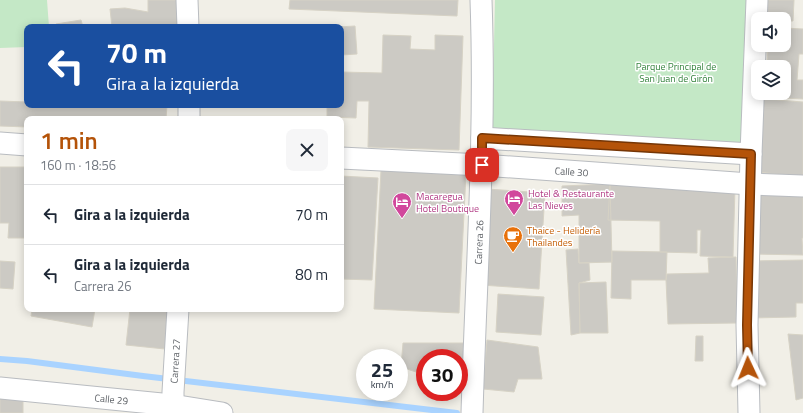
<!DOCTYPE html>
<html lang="es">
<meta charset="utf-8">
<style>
:root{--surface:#fff;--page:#f6f6f7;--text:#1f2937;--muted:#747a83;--line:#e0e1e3;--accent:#b45309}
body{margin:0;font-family:"Titillium Web",sans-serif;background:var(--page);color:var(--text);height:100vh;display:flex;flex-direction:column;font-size:15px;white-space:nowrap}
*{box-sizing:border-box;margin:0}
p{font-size:13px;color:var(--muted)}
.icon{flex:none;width:22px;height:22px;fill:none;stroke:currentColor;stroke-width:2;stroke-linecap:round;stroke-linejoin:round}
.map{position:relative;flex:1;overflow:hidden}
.side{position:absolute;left:24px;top:116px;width:320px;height:196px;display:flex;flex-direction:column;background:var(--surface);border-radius:8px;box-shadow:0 2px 10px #0003}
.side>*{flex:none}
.banner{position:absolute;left:24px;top:24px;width:320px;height:84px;border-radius:8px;box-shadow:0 2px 10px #0003;background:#1a4fa0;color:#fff;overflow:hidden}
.buttons{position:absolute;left:751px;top:12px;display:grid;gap:8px}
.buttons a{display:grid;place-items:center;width:40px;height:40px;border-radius:8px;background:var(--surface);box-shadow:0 2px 10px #0003;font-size:20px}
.speed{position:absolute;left:356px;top:349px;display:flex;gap:8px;font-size:20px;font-weight:700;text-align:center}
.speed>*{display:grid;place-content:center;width:52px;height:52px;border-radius:50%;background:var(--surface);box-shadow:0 2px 10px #0003;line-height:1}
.speed small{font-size:10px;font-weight:400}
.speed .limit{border:6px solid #d22;background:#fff;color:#111}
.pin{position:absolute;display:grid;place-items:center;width:34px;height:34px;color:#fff;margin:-17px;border-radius:8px;box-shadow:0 2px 6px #0006}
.me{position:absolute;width:44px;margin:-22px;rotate:358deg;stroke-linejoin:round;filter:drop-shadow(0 0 3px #0008)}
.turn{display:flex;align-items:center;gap:14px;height:84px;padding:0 16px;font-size:18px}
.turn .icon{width:52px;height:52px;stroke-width:2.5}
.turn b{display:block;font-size:28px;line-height:34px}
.round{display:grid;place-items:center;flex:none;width:42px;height:42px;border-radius:8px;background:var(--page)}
.summary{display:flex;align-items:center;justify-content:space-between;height:68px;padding:0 16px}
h1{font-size:24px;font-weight:600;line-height:30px;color:var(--accent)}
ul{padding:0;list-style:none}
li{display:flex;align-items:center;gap:12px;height:60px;padding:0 16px;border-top:1px solid var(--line)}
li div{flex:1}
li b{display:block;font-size:15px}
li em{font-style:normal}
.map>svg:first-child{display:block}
.green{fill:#c4e8c6}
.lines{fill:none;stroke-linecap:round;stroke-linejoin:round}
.stream{stroke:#a9d3ff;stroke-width:6}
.building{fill:#cccac4;stroke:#d6d2c5}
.minor-casing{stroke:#b9bcc0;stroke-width:23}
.minor{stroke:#fff;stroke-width:21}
.route-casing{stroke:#753606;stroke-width:10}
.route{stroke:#b45309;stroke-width:7}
.labels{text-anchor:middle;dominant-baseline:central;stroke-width:3;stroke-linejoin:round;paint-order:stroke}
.park-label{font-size:10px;fill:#33823c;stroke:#fff}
.street-label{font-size:10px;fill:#5e6267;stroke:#fff}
.hotel-label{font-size:10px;fill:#b23c85;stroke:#fff;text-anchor:start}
.food-label{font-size:10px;fill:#c56008;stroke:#fff;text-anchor:start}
</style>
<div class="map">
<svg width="803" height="413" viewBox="0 0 803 413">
<rect width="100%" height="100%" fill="#f1efe7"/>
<!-- green -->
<path class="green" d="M 0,0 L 47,0 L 49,27 L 27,27 L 27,47 L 0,48 Z
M 495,0 L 751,0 L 745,147 L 492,133 Z"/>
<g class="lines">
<!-- stream -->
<path class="stream" d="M 0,359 L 27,361 L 143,376 L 457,413"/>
</g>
<!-- building -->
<path class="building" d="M 148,0 L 181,0 L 182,27 L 112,27 L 110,9 L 125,8 L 148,12 Z
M 290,0 L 458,0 L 457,16 L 289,9 Z
M 766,0 L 794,0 L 793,21 L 784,21 L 784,19 L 766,19 Z
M 81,20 L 83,27 L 57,27 L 56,24 Z
M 355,26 L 357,54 L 341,55 L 341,27 L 338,27 Z
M 784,28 L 803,29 L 803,54 L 799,54 L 797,80 L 803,80 L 803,99 L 765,97 L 765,93 L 784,93 L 784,67 L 767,67 L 768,45 L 784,45 Z
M 383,35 L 411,36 L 410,49 L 435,50 L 435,35 L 463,36 L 459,150 L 368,147 L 369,101 L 357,101 L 356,118 L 327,117 L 327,105 L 341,105 L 341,72 L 382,73 Z
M 764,99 L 803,102 L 803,177 L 758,172 Z
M 0,101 L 27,102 L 27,105 L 167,105 L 166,119 L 27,119 L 27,127 L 0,126 Z
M 0,167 L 27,167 L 27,238 L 8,238 L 9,223 L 0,223 Z
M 381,170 L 466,174 L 459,313 L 374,309 Z
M 341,176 L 378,178 L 372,280 L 341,279 Z
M 610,184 L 735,188 L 733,257 L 700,256 L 701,230 L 697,230 L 697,253 L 660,252 L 660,221 L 608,220 Z
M 610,184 L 612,262 L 579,263 L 579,215 L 562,216 L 562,186 Z
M 487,189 L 545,193 L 539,289 L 481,285 Z
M 754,191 L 803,191 L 803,238 L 802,238 L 803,255 L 753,254 Z
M 578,249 L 579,263 L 589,263 L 590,280 L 579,283 L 580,333 L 571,335 L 566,250 Z
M 612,251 L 667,252 L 666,280 L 631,280 L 631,299 L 611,298 Z
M 736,257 L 737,323 L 668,324 L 666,280 L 667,274 L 709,273 L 708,258 Z
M 803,260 L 803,303 L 796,303 L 796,317 L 752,318 L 751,261 Z
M 0,261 L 15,262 L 13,289 L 0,288 Z
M 606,282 L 608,333 L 580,333 L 579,283 Z
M 498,294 L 544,297 L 541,335 L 496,332 Z
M 32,309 L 95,309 L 92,327 L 31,316 Z
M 130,309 L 169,309 L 165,349 L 126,345 Z
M 788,334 L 803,335 L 803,398 L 796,400 Z
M 696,336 L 703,336 L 703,361 L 695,361 Z
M 487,340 L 538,347 L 542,379 L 518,379 L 514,392 L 483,389 Z
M 403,343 L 464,343 L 465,388 L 459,386 L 459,358 L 425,358 L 425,375 L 401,367 Z
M 23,387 L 23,413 L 0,413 L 0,389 Z"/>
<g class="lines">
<defs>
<g id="minor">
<path d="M 187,0 L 188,27"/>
<path d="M 189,119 L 189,105"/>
<path d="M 482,138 L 751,154"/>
<path d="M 0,143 L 27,145"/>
<path id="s1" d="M 341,158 L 482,165 L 750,184 L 803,186"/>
<path id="s2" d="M 0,388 L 172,405 L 222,413"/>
<path id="s3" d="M 173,413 L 173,392 L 178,309"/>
<path id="s4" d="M 472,413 C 476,275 486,138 481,0"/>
<path d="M 749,413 L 747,325 L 751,154 L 757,0"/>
</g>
</defs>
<!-- minor casing -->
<use href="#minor" class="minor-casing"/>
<!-- minor -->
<use href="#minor" class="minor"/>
</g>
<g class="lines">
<defs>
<path id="route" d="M 482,165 L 482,138 L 751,154 L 747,325 L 748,368"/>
</defs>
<!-- route casing -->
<use href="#route" class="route-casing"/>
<!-- route -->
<use href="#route" class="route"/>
</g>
<!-- icons -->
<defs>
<symbol id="hotel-pin" viewBox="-11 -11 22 30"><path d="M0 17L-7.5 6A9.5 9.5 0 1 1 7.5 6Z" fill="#d1479c" stroke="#fff"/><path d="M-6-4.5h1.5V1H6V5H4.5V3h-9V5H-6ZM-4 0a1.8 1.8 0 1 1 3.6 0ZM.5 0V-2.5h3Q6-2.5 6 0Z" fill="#fff"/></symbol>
<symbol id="cafe-pin" viewBox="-11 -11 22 30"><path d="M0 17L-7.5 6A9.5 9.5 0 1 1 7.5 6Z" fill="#e8710a" stroke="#fff"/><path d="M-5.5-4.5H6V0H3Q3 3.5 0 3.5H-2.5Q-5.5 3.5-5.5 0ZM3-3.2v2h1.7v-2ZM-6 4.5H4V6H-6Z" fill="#fff"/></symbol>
</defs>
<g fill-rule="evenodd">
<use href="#hotel-pin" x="503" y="188" width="22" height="30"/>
<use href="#hotel-pin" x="391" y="191" width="22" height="30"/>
<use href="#cafe-pin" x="502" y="225" width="22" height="30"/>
</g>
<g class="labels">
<!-- park labels -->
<g class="park-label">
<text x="676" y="66">Parque Principal de<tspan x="676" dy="12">San Juan de Girón</tspan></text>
</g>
<!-- street labels -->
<g class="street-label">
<text stroke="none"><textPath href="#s1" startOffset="231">Calle 30</textPath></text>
<text stroke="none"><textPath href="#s4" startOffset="171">Carrera 26</textPath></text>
<text stroke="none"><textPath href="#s3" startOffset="52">Carrera 27</textPath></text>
<text stroke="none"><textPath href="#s2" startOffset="112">Calle 29</textPath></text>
</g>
<!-- hotel labels -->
<g class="hotel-label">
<text x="528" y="193">Hotel &amp; Restaurante<tspan x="528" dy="12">Las Nieves</tspan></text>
<text x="416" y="196">Macaregua<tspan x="416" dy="12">Hotel Boutique</tspan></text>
</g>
<!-- food labels -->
<g class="food-label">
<text x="527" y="230">Thaice - Helidería<tspan x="527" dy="12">Thailandes</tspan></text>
</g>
</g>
</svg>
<div class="buttons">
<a><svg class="icon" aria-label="sound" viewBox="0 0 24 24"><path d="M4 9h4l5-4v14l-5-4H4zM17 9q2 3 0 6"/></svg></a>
<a><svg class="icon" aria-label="layers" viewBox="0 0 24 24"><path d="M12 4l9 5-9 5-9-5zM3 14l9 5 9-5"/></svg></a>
</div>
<div class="speed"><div>25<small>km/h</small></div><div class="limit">30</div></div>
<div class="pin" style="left:482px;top:165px;background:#d93025"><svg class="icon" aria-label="arrive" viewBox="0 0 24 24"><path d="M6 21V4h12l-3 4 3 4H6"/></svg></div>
<svg class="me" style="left:748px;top:368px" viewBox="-20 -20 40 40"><path d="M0-17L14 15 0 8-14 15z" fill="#b45309" stroke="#fff" stroke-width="4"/></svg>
<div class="banner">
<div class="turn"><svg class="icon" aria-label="left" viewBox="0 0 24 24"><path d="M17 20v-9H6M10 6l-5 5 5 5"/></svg><div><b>70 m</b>Gira a la izquierda</div></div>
</div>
<section class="side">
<div class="summary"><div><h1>1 min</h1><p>160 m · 18:56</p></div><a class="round"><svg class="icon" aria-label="close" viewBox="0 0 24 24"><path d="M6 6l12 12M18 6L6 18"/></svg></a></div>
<ul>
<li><svg class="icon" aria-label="left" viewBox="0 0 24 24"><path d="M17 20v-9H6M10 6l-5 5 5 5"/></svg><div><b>Gira a la izquierda</b></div><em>70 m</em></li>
<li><svg class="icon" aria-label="left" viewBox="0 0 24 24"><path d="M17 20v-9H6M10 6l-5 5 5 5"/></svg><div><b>Gira a la izquierda</b><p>Carrera 26</p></div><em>80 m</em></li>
</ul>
</section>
</div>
